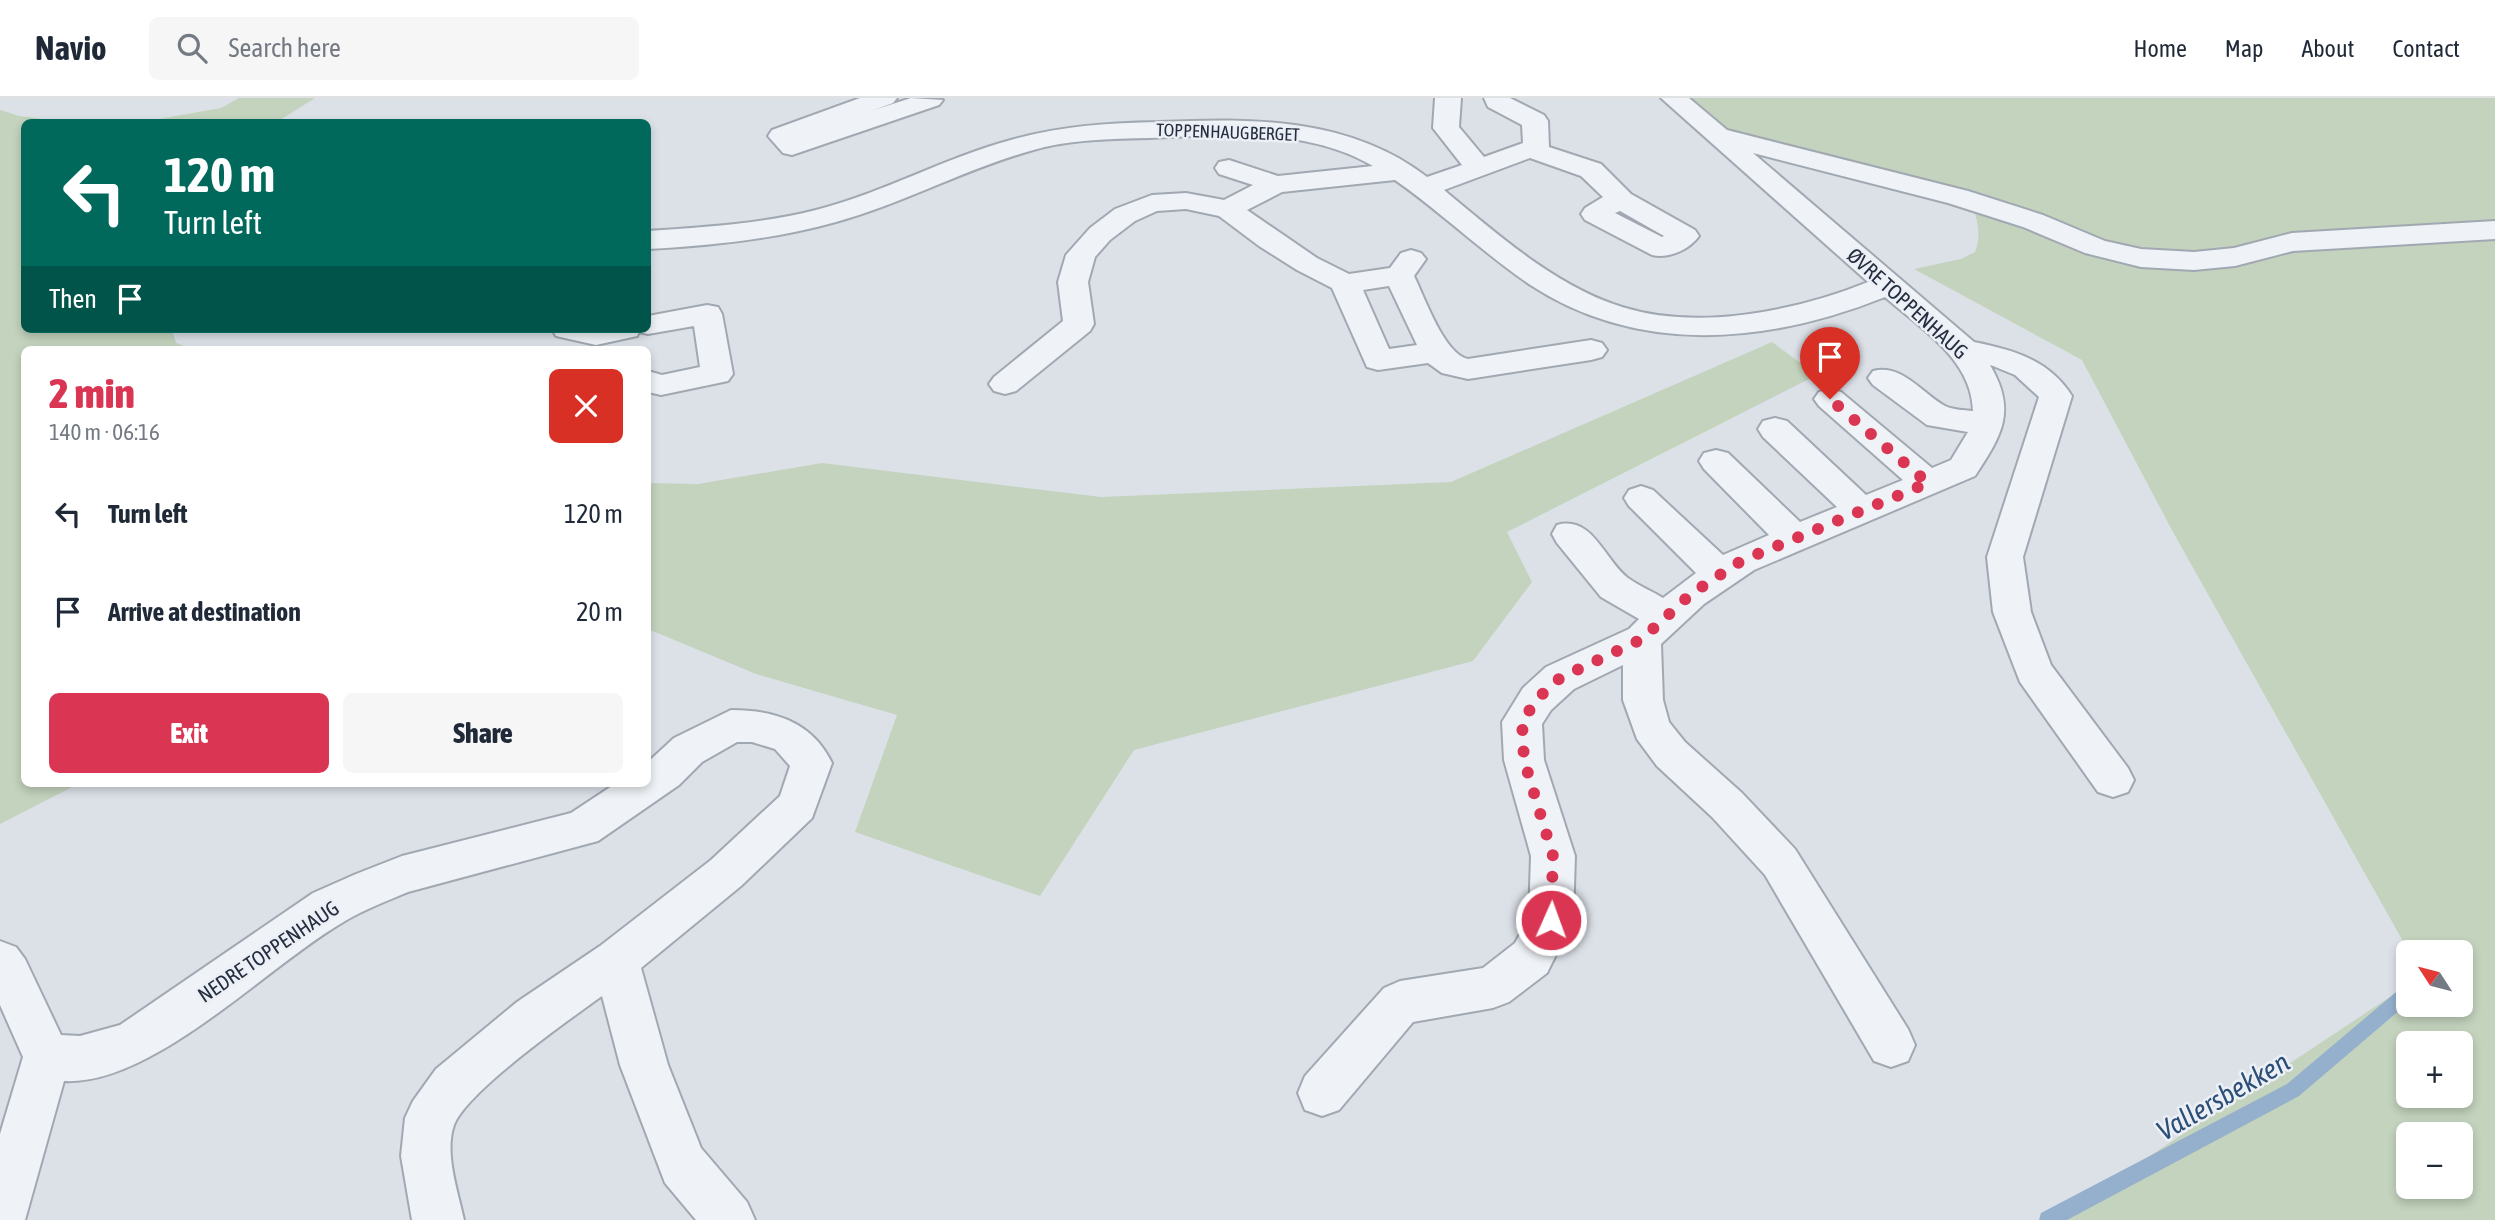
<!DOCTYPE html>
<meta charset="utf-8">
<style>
:root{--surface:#fff;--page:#f6f6f7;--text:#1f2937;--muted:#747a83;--line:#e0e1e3;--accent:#da3552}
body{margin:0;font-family:"Asap Condensed",sans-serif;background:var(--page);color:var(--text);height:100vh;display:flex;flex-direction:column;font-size:26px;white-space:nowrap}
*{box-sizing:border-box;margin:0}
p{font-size:23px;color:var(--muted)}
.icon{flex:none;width:38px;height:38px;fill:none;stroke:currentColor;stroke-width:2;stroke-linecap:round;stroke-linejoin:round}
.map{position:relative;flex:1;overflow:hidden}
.details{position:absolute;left:21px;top:248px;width:630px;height:441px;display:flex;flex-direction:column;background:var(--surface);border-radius:10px;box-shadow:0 4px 10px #0003}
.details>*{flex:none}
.banner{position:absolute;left:21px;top:21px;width:630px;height:214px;border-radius:10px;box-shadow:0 4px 10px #0003;background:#00695c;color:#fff;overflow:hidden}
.needle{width:46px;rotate:306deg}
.buttons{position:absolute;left:2396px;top:842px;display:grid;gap:14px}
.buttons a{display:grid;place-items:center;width:77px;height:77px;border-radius:10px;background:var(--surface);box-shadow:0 4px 10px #0003;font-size:35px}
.pin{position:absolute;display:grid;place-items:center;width:60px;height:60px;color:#fff;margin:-72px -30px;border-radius:50% 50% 50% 0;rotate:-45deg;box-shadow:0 0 7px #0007}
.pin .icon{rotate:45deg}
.me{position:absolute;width:77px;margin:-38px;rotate:2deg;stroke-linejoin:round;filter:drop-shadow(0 0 5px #0008)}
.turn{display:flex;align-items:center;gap:24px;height:147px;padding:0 28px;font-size:32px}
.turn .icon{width:91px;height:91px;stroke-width:2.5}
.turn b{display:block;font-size:49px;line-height:60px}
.then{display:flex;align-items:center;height:66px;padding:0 28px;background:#0003;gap:14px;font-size:26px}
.round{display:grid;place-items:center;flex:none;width:74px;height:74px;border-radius:10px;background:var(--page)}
.summary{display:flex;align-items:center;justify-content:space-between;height:119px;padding:0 28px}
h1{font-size:42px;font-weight:800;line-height:52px;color:var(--accent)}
.action{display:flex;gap:14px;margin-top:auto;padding:14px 28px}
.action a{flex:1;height:80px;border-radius:10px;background:var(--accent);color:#fff;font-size:28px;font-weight:800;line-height:80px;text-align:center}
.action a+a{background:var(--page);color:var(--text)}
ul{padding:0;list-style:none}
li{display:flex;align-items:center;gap:21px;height:98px;padding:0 28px}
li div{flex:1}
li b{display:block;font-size:26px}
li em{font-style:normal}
header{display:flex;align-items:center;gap:42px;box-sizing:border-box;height:98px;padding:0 35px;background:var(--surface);border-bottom:2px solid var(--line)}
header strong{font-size:33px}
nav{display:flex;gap:38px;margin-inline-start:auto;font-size:24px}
.search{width:490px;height:63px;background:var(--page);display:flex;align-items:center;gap:18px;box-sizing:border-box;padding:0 24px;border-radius:10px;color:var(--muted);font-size:26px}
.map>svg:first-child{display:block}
.green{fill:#c3d3bd;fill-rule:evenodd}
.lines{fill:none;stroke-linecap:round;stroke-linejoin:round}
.stream{fill:#94b0cc;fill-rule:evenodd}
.minor-casing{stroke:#a1a8b2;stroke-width:4}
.minor{fill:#eff2f6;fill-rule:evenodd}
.route{stroke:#da3552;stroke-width:12;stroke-dasharray:0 21.6}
.labels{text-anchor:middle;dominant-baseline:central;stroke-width:5;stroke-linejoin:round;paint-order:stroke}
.far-street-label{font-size:18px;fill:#252f40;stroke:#ecf0f6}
.street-label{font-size:21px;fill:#252f40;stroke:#ecf0f6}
.near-water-label{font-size:28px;font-style:italic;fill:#2b4f77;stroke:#ecf0f6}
</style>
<header>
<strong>Navio</strong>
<div class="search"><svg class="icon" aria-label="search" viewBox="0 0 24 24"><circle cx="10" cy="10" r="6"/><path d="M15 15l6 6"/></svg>Search here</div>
<nav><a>Home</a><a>Map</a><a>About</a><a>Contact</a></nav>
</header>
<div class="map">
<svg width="2495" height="1122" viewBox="0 0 2495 1122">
<rect width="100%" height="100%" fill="#dce1e8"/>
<!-- green -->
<path class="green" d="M 239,0 L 315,0 L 277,24 L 142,24 L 221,10 Z
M 1691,0 L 2495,0 L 2495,1122 L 2053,1122 L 2408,887 L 2408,906 L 2460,906 L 2460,854 L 2409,854 L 2173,434 L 2082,262 L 1914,171 L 1961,161 L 1975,154 C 1983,134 1976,117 1968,97 L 1736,38 ZM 2408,945 L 2460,945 L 2460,998 L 2408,998 ZM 2408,1036 L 2460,1036 L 2460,1088 L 2408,1088 Z
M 0,12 L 19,18 L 66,24 L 24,24 L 24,231 L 172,231 L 176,245 L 196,252 L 24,252 L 24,686 L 78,686 L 0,726 Z
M 1772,244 L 1817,277 L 1507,434 L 1532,484 L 1473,563 L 1134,652 L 1040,798 L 855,734 L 897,617 L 756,576 L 648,531 L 648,385 L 698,386 L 822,365 L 1101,399 L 1451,384 Z"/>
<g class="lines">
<!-- stream -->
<path class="stream" d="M 2408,886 L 2408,905 L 2299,998 L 2067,1122 L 2039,1122 L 2041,1115 L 2287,986 L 2402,889 Z"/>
<defs>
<path id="minor" d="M 860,0 L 897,0 L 893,5 L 874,12 L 911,0 L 943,2 L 939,7 L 792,57 L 783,55 L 768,38 L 772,32 Z
M 1435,0 L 1461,0 L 1459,29 L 1484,59 L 1523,45 L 1522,27 L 1488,9 L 1484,0 L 1510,0 L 1544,17 L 1548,23 L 1549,49 L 1601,66 L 1631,96 L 1695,132 L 1699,138 C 1689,152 1668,161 1652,157 L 1585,122 L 1581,116 L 1585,110 L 1603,99 L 1581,78 L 1530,60 L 1444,92 C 1497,136 1555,188 1622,209 C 1698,233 1796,213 1868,184 L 1661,0 L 1689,0 L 1727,32 L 1968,93 L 2043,117 L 2105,143 L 2141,151 L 2194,154 L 2234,150 L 2292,135 L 2495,123 L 2495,141 L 2293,153 L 2235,168 L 2194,172 L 2141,169 L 2085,155 L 2023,129 L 1948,105 L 1753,55 L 1974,244 C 2014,252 2049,262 2072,298 L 2023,459 L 2031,514 L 2051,567 L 2128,670 L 2134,682 L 2128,694 L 2113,699 L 2098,694 L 2020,584 L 1993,514 L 1987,459 L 2039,299 L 2015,277 L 1993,268 L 1990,267 C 2017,313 2002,337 1975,378 L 1754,472 L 1704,506 L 1661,546 L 1663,602 L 1669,624 L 1685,644 L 1742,695 L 1795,751 L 1908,931 L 1915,947 L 1908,963 L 1891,969 L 1874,963 L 1765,777 L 1712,719 L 1657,668 L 1637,641 L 1623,602 L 1623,567 L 1574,591 L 1551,612 L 1542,626 L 1544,662 L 1575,758 L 1573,822 L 1547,875 L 1509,904 L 1493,910 L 1413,924 L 1339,1012 L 1322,1018 L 1305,1012 L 1298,995 L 1305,978 L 1384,890 L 1400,883 L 1483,870 L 1515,845 L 1529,820 L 1531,758 L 1504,662 L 1502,624 L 1523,590 L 1546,569 L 1629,531 L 1639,521 L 1601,499 L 1557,445 L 1552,436 L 1557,427 C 1593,417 1604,462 1628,480 C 1639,488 1652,493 1663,500 L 1696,475 L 1629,408 L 1624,400 L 1629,392 L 1641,388 L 1653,392 L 1723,457 L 1769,437 L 1704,371 L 1699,363 L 1704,355 L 1716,352 L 1728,355 L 1800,424 L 1837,409 L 1763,339 L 1758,331 L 1763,323 L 1775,320 L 1787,323 L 1866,397 L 1903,382 L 1819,308 L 1814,301 L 1819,294 L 1830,291 L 1841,294 L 1932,370 L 1951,362 L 1968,334 L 1927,327 L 1873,287 L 1868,280 L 1873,273 C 1901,265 1922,295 1945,308 C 1953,312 1964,312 1973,313 C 1972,261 1920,230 1885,199 C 1768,246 1638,258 1529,186 C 1482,154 1441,114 1395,82 L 1282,94 L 1247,112 L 1317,160 L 1349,176 L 1390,170 L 1401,155 L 1411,152 L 1421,155 L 1426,161 L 1414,178 C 1425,200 1444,256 1468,261 L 1591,242 L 1602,245 L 1607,252 L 1602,259 L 1591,262 L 1468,281 L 1442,275 L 1428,265 L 1378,272 L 1367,269 L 1332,190 L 1297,172 L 1259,148 L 1219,118 L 1186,111 L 1157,113 L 1135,123 L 1110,142 L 1095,159 L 1088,184 L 1094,226 L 1090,233 L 1016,293 L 1005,296 L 994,293 L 989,286 L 994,279 L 1063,223 L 1058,184 L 1066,157 L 1090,130 L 1115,111 L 1152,97 L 1186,95 L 1224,102 L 1253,87 L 1219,76 L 1215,70 L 1219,64 L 1229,62 L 1278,78 L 1373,68 C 1307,29 1224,37 1150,40 C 1110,41 1069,41 1030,53 C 963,72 902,106 836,124 C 775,141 711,148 648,151 L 648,133 C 704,129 761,126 816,112 C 883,95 944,60 1011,42 C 1059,28 1108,25 1158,24 C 1252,20 1349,19 1427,79 L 1462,67 L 1433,30 ZM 1620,113 L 1664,138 L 1662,139 L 1615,115 ZM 1389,188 L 1417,247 L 1389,251 L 1363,192 Z
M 707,207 L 718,209 L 722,216 L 733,276 L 728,283 L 661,297 L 648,294 L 648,273 L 662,277 L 700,269 L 694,228 L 648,236 L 639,234 L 637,238 L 596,247 L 556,238 L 552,231 L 648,231 L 648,218 Z
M 731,612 C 775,612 812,624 832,665 L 812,720 L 741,788 L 641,870 L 668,967 L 701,1050 L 747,1104 L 755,1122 L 696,1122 L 665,1085 L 620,967 L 602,898 C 570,921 467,993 454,1027 C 444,1055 458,1094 464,1122 L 412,1122 L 401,1058 L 405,1020 L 413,1003 L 436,971 L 517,904 L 600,848 L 711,762 L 780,698 L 790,668 L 775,651 L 752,644 L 737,644 L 702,664 L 679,687 L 598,743 L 408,794 C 387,803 365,811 345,823 C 268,867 153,988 64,983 L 25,1122 L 0,1122 L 0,1036 L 23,959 L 0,907 L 0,843 L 16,849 L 25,861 L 61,937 L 80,938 L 120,927 L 313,795 L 356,776 L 402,758 L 571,715 L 615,686 L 648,686 L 648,664 L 674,640 Z"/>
</defs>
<!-- minor casing -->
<use href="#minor" class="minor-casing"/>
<!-- minor -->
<use href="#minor" class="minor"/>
</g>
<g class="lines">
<!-- route -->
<path class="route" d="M 1551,822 L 1553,758 L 1524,662 L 1522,624 L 1537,601 L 1560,580 L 1642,541 L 1691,496 L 1741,463 L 1928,385 L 1830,301"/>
</g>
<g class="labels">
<!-- far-street labels -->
<g class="far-street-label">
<text transform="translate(1228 34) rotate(2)">TOPPENHAUGBERGET</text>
</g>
<!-- street labels -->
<g class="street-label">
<text transform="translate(1908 205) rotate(42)">ØVRE TOPPENHAUG</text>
<text transform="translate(268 853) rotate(-34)">NEDRE TOPPENHAUG</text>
</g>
<!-- near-water labels -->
<g class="near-water-label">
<text transform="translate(2223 998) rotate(-30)">Vallersbekken</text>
</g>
</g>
</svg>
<div class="buttons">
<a><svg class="needle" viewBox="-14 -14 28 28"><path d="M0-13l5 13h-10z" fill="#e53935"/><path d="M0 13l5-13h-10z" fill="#747a83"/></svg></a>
<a>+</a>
<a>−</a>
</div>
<div class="pin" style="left:1830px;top:301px;background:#d93025"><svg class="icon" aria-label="arrive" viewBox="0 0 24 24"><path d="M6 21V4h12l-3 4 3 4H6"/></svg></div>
<svg class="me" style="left:1551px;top:822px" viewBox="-20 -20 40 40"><circle r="17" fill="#da3552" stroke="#fff" stroke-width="3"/><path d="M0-11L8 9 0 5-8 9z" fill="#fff"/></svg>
<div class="banner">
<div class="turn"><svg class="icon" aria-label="left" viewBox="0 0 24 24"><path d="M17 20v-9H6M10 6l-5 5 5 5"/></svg><div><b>120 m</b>Turn left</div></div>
<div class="then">Then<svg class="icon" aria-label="arrive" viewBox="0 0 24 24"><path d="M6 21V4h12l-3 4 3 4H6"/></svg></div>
</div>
<section class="details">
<div class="summary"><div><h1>2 min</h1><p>140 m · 06:16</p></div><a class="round" style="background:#d93025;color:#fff"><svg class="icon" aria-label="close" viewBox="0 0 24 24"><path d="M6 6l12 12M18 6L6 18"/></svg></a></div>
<ul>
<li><svg class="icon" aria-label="left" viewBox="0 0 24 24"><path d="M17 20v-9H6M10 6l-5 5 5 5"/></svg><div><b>Turn left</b></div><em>120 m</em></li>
<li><svg class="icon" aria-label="arrive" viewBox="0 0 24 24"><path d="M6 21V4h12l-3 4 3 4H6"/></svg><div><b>Arrive at destination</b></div><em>20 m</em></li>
</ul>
<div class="action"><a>Exit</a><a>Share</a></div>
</section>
</div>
